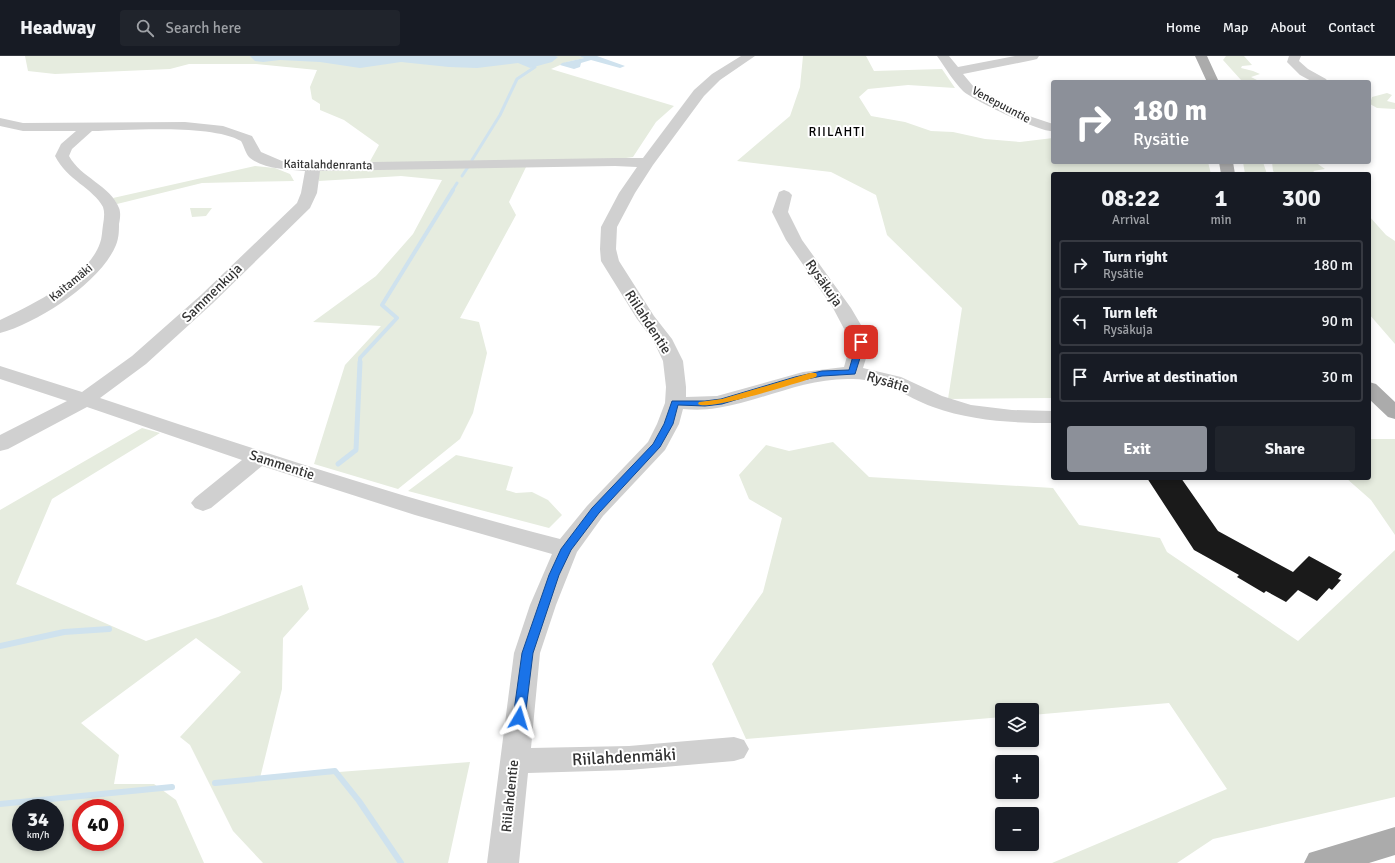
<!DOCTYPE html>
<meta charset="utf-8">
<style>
:root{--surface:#171b24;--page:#20242c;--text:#f1f3f6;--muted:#9ea1a6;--line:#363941;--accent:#8c9099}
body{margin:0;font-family:Signika,sans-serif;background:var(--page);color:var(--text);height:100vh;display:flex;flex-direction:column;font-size:15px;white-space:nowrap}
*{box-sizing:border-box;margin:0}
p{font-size:13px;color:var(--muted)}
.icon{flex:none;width:22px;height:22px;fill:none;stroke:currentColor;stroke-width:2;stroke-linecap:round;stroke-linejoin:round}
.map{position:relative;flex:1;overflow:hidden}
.drawer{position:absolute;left:1051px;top:116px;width:320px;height:308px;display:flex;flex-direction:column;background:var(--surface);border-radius:4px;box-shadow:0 2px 6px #0003}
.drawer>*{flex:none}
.top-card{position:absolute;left:1051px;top:24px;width:320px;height:84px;border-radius:4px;box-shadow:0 2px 6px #0003;background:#8c9099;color:#fff;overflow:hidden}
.controls{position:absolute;left:995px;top:647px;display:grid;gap:8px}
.controls a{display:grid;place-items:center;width:44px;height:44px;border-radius:4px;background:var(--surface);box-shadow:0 2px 6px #0003;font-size:20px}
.speed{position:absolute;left:12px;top:743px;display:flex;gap:8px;font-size:20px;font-weight:700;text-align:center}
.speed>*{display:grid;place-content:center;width:52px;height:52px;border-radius:50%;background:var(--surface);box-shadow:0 2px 6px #0003;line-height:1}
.speed small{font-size:10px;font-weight:400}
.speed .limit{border:6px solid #d22;background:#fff;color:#111}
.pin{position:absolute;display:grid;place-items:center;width:34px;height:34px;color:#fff;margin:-17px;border-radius:8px;box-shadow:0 2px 6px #0006}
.me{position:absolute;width:44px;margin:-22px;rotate:7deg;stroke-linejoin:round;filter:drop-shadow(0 0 3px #0008)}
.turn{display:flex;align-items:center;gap:14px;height:84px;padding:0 16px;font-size:18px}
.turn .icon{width:52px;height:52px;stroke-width:2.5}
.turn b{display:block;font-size:28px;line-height:34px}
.eta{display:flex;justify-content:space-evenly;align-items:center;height:68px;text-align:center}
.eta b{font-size:24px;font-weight:800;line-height:28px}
.cta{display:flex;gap:8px;margin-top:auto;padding:8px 16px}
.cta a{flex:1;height:46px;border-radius:4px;background:var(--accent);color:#fff;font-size:16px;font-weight:800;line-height:46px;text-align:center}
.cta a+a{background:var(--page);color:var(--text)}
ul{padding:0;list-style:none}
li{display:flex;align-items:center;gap:12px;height:50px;margin:0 8px 6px;padding:0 8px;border:2px solid var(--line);border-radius:4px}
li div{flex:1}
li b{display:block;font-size:15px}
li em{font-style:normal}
header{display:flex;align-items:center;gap:24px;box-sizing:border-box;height:56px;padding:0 20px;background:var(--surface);border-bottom:1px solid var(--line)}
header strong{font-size:19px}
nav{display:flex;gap:22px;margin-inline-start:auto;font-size:14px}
.search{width:280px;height:36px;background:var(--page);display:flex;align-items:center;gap:10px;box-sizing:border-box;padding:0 14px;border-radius:4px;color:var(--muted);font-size:15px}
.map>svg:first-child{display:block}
.green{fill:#e6ecdf;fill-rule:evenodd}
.water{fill:#cfe2ee}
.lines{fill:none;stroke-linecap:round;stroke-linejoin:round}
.stream-far3{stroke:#cfe2ee;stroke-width:3}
.stream-far2{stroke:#cfe2ee;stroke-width:4}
.stream-far1{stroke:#cfe2ee;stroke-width:5}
.stream{stroke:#cfe2ee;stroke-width:6}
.building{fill:#1a1a1a}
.minor{fill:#d0d0d0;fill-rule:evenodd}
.major{fill:#ababab;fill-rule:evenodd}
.route{fill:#1a73e8;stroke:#114b97}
.slow{fill:#f59e0b}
.labels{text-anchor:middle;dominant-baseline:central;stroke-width:4;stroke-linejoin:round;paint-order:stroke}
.far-street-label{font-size:12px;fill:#333;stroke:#fff}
.far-quarter-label{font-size:13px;letter-spacing:1px;fill:#000;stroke:#fff}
.street-label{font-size:14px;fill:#333;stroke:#fff}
.near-street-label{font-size:17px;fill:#333;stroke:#fff}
</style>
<header>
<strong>Headway</strong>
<div class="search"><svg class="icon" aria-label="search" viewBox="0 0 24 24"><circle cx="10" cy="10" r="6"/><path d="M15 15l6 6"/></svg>Search here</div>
<nav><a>Home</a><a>Map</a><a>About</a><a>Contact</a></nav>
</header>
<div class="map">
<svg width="1395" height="807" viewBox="0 0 1395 807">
<rect width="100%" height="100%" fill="#fff"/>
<!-- green -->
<path class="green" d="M 25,0 L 579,0 L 585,2 L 567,6 L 551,13 L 674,50 L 656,66 L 633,101 L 619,103 L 369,107 L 379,89 L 344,64 L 320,54 L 320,48 L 312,43 L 310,31 L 317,14 L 256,8 L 189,8 L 170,13 L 55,18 L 28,15 Z
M 803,0 L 866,0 L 874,15 L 942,13 L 955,32 L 908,29 L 868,33 L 859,41 L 871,60 L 905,66 L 931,75 L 953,76 L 985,83 L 1020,86 L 1053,82 L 1053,106 L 1208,106 L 1211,118 L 1053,118 L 1053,342 L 948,343 L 962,252 L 887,179 L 876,139 L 831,116 L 737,105 L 790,60 L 800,31 Z
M 1226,0 L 1244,0 L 1252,9 L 1242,10 L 1241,12 L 1253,15 L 1260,18 L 1251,21 L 1261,26 L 1240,26 L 1241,24 L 1223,4 Z
M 1387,37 L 1392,39 L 1387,45 L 1395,47 L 1395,53 L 1377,52 L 1370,48 L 1372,41 Z
M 1243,106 L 1263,106 L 1267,118 L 1245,118 Z
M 1272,106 L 1315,106 L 1325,113 L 1313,115 L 1317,118 L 1276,118 L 1273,115 Z
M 527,109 L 509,146 L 516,159 L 460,262 L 479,266 L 487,297 L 473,357 L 460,383 L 398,433 L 314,408 L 345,309 L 381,270 L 313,266 L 376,220 L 413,178 L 442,124 L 401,120 L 319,125 L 316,113 Z
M 255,110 L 275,112 L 290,118 L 294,125 L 202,127 L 117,148 L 113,142 Z
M 190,152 L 212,152 L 206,160 L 192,161 Z
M 1369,160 L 1386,179 L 1395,185 L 1395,288 L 1369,258 Z
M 142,372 L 160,377 L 52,443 L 16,528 L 146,585 L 218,561 L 302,529 L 309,553 L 283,582 L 282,633 L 260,722 L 470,706 L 448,807 L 263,807 L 233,775 L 190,689 L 180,681 L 241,616 L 196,582 L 81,667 L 119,699 L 114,728 L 154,728 L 176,744 L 204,807 L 0,807 L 0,454 ZM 21,752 L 55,752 L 55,786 L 21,786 ZM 81,752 L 115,752 L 115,786 L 81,786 Z
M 1369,383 L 1395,383 L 1395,479 L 1371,444 L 1346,422 L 1369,422 Z
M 833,386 L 869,421 L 1053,432 L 1079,469 L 1160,482 L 1167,496 L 1298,585 L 1395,494 L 1395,741 L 1213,783 L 1177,807 L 1052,807 L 1227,733 L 1169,647 L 1032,659 L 1032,654 L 1002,654 L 1002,661 L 746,683 L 712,608 L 763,536 L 782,462 L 749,443 L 739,419 L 766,389 L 789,395 Z
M 456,399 L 513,411 L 506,434 L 516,437 L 532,436 L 548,444 L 562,459 L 549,472 L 408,435 Z"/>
<!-- water -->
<path class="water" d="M 250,0 L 555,0 L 558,1 L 552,6 L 530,12 L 518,7 L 477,12 L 449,11 L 401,6 L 360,12 L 320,6 L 280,4 L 263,6 L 255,5 Z
M 579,0 L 597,0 L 625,10 L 620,12 L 591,4 L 581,7 L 580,11 L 574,13 L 560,9 L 562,7 L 584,2 Z"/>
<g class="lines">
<!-- stream-far3 -->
<path class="stream-far3" d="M 472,104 L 500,59 L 517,23 L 535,11
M 462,120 L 468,111
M 452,135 L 457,127"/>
<!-- stream-far2 -->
<path class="stream-far2" d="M 360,307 L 360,302 L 397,262 L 382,249 L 453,134"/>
<!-- stream-far1 -->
<path class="stream-far1" d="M 338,408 L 356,394 L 360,306"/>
<!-- stream -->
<path class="stream" d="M 0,590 L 64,576 L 109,573
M 215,727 L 335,715 L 359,745 L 401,807
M 0,748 L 172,731"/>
</g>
<!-- building -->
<path class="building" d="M 1147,422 L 1181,422 L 1218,475 L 1293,516 L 1309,500 L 1342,518 L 1338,523 L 1341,524 L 1332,534 L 1329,532 L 1317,545 L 1298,534 L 1286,546 L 1266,535 L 1264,537 L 1237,521 L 1239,519 L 1194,494 Z"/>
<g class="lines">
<!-- minor -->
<path class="minor" d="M 741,0 L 755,0 L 720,24 L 704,40 L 653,109 L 635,137 L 617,171 L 616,193 L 619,205 L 654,260 L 672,283 L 683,305 L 686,331 L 686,341 L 717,340 L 803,316 L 844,311 L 851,286 L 833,252 L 786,184 L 772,156 L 779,136 L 784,134 L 789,136 L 792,139 L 788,156 L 802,184 L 851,252 L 871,286 L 863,312 L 901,321 L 942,340 L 971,349 L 1012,354 L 1053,355 L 1053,367 C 1012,367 972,365 933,351 C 904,340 886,324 853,323 C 805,321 763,345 717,352 C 706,354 694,354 683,353 L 679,368 L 665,394 L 603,460 L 577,496 L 556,549 L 540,597 L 531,692 L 629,690 L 734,681 L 744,684 L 749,693 L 744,702 L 734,705 L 629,714 L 528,717 L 519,807 L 487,807 L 514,597 L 530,549 L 552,498 L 415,459 L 262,410 L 211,452 L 203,455 L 195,452 L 191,447 L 195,442 L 242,404 L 87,351 L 8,393 L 0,395 L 0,379 L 67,345 L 0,323 L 0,310 L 82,336 L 132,300 L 201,239 L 297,147 L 301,137 L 305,115 C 289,114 263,113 250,102 C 246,99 244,90 241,85 C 212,68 128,74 92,75 L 72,93 L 69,100 C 81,122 110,129 119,152 C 121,157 120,163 119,168 C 119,174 119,182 116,189 C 101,226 38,267 0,277 L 0,264 C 30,250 89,221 100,187 C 102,182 102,175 103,169 C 104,163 105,157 103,151 C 93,132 67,124 55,100 L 61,88 L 76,75 L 23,75 L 0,70 L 0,62 L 23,67 L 185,66 L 223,70 L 252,80 L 261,96 L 282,105 L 313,107 L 615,102 L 643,102 L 694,34 L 712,18 ZM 615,110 L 637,111 L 619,137 L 601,171 L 600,193 L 601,205 L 637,263 L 653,284 L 663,305 L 666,331 L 665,347 L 657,368 L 648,386 L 587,450 L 560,483 C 405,443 253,393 100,342 L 146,308 L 213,247 L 310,152 L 317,137 L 320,115 Z
M 937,0 L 949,0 L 958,11 L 1015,0 L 1039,0 L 1037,3 L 1033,4 L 963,18 L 973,30 L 1032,61 L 1053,68 L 1053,75 C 1043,78 971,43 963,35 C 953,25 945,11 937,0 Z
M 1289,0 L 1301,0 L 1299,5 L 1308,13 L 1326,23 L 1328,26 L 1313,26 L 1300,19 L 1287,6 Z"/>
<!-- major -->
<path class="major" d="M 1195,0 L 1207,0 L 1219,26 L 1207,26 Z
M 1219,106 L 1233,106 L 1235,118 L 1221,118 Z
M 1369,326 L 1376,328 L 1395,346 L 1395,363 L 1388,361 L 1369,343 Z
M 1395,771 L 1395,799 L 1369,807 L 1304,807 L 1309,797 Z"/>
</g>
<!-- route -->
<path class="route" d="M 861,283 L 865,286 L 855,318 L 822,320 L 797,325 L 722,348 L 705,350 L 678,349 L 673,368 L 660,391 L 599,457 L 571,494 L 559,519 L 533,597 L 525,662 L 523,666 L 519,667 L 515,666 L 513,662 L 522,597 L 549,519 L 561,493 L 592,452 L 653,388 L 664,368 L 672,345 L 705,345 L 721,343 L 795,321 L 822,315 L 849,314 L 857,286 Z"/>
<!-- slow -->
<path class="slow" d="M 810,317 L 816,317 L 817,319 L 816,321 C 800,326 707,356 698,348 L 699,346 L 722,343 Z"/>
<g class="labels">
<!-- far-street labels -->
<g class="far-street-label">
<text transform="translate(1001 49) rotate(28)">Venepuuntie</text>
<text transform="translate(328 109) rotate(1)">Kaitalahdenranta</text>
<text transform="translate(71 227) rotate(-39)">Kaitamäki</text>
</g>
<!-- far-quarter labels -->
<g class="far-quarter-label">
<text x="837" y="76">RIILAHTI</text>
</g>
<!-- street labels -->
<g class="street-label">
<text transform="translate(824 227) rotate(55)">Rysäkuja</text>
<text transform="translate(212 237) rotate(-44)">Sammenkuja</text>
<text transform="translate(648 266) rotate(57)">Riilahdentie</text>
<text transform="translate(888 326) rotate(17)">Rysätie</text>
<text transform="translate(282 409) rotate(18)">Sammentie</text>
<text transform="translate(510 740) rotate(-84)">Riilahdentie</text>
</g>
<!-- near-street labels -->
<g class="near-street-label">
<text transform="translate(624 701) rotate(-3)">Riilahdenmäki</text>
</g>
</g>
</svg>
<div class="controls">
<a><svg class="icon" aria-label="layers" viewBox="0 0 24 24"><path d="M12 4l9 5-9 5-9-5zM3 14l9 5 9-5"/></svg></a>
<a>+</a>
<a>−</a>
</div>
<div class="speed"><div>34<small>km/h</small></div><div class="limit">40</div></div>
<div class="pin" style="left:861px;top:286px;background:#d93025"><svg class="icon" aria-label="arrive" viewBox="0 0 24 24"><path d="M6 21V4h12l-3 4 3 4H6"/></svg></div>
<svg class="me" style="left:519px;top:662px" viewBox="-20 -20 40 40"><path d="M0-17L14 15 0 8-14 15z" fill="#1a73e8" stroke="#fff" stroke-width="4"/></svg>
<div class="top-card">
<div class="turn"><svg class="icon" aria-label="right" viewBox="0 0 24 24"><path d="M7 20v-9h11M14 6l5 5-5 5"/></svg><div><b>180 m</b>Rysätie</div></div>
</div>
<section class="drawer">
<div class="eta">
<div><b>08:22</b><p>Arrival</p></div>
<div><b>1</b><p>min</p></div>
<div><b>300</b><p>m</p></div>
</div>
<ul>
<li><svg class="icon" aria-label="right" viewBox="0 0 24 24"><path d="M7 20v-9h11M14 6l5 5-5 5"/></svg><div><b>Turn right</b><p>Rysätie</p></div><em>180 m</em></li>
<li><svg class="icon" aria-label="left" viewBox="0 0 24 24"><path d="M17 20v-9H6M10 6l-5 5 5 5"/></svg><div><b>Turn left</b><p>Rysäkuja</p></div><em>90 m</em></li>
<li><svg class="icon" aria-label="arrive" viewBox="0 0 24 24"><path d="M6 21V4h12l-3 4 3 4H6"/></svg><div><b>Arrive at destination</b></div><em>30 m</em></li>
</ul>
<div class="cta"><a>Exit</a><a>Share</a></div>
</section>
</div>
